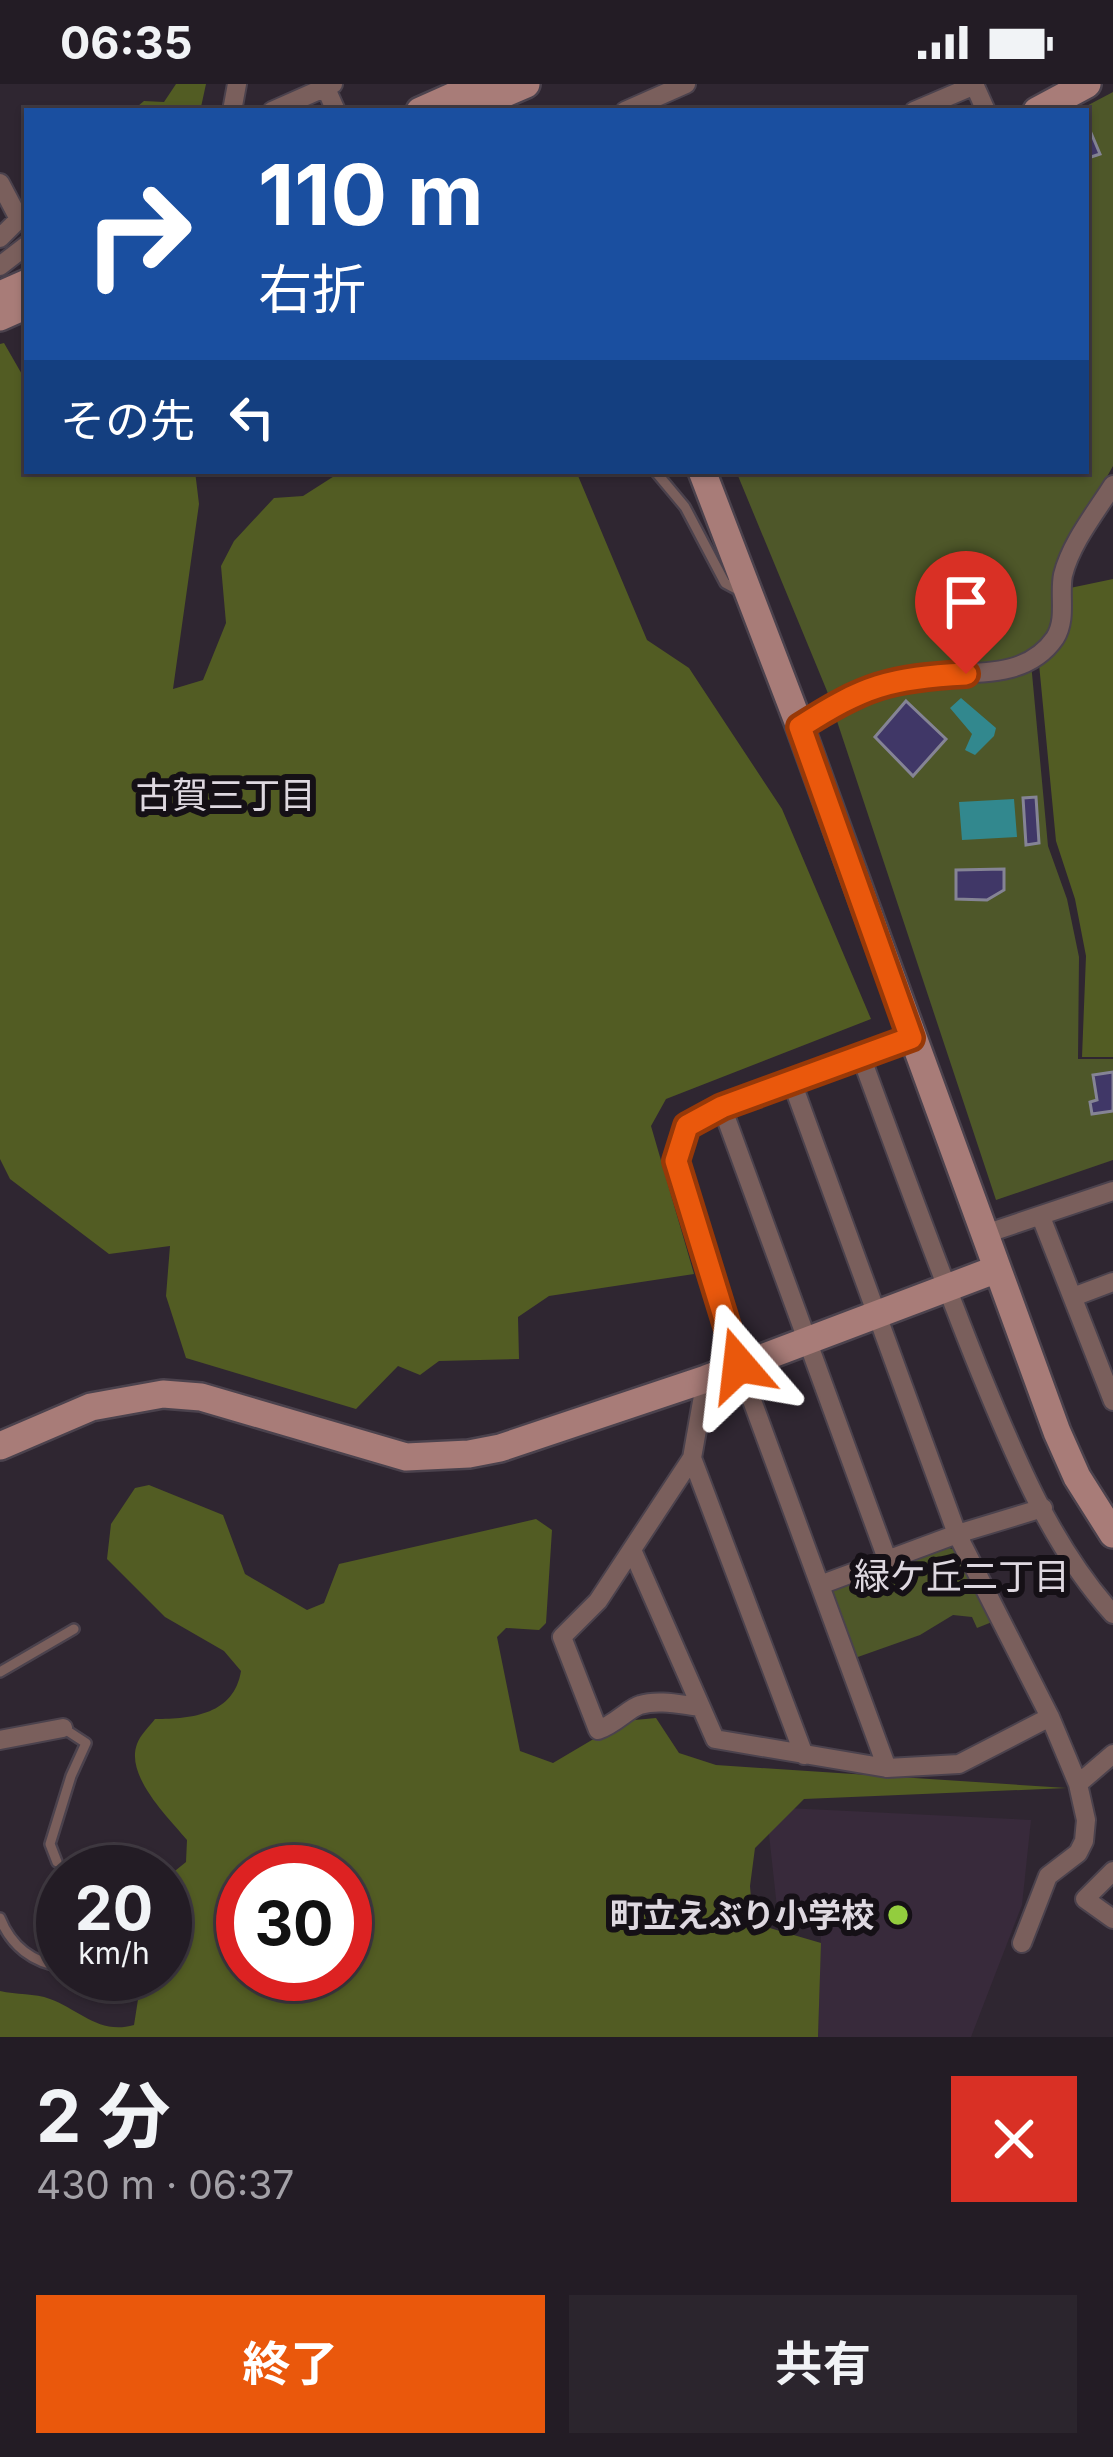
<!DOCTYPE html>
<html lang="ja">
<meta charset="utf-8">
<style>
:root{--surface:#231c25;--page:#2b252d;--text:#f1f3f6;--muted:#a3a1a7;--line:#403a42;--accent:#ea580c}
body{margin:0;font-family:Inter,"Noto Sans JP",sans-serif;background:var(--page);color:var(--text);height:100vh;display:flex;flex-direction:column;font-size:45px;white-space:nowrap}
*{box-sizing:border-box;margin:0}
p{font-size:39px;color:var(--muted)}
.icon{flex:none;width:66px;height:66px;fill:none;stroke:currentColor;stroke-width:2;stroke-linecap:round;stroke-linejoin:round}
.map{position:relative;height:1953px;overflow:hidden}
.details{display:flex;flex-direction:column;background:var(--surface);flex:1}
.details>*{flex:none}
.banner{position:absolute;left:24px;top:24px;width:1065px;height:366px;border-radius:0px;box-shadow:0 3px 9px #0004,0 0 0 3px var(--line);background:#1a4fa0;color:#fff;overflow:hidden}
.speed{position:absolute;left:36px;top:1761px;display:flex;gap:24px;font-size:60px;font-weight:700;text-align:center}
.speed>*{display:grid;place-content:center;width:156px;height:156px;border-radius:50%;background:var(--surface);box-shadow:0 3px 9px #0004,0 0 0 3px var(--line);line-height:1}
.speed small{font-size:30px;font-weight:400}
.speed .limit{border:18px solid #d22;background:#fff;color:#111}
.pin{position:absolute;display:grid;place-items:center;width:102px;height:102px;color:#fff;margin:-123px -51px;border-radius:50% 50% 50% 0;rotate:-45deg;box-shadow:0 0 12px #0007}
.pin .icon{rotate:45deg}
.me{position:absolute;width:132px;margin:-66px;rotate:343deg;stroke-linejoin:round;filter:drop-shadow(0 0 9px #0008)}
.turn{display:flex;align-items:center;gap:42px;height:252px;padding:0 36px;font-size:54px}
.turn .icon{width:156px;height:156px;stroke-width:2.5}
.turn b{display:block;font-size:84px;line-height:102px}
.then{display:flex;align-items:center;height:114px;padding:0 36px;background:#0003;gap:24px;font-size:45px}
.round{display:grid;place-items:center;flex:none;width:126px;height:126px;border-radius:0px;background:var(--page)}
.summary{display:flex;align-items:center;justify-content:space-between;height:204px;padding:0 36px}
h1{font-size:72px;font-weight:700;line-height:90px}
.cta{display:flex;gap:24px;margin-top:auto;padding:24px 36px}
.cta a{flex:1;height:138px;border-radius:0px;background:var(--accent);color:#fff;font-size:48px;font-weight:700;line-height:138px;text-align:center}
.cta a+a{background:var(--page);color:var(--text)}
.status{display:flex;justify-content:space-between;align-items:center;height:84px;padding:0 60px;background:var(--surface);direction:ltr}
.status svg{height:33px;fill:currentColor}
.map>svg:first-child{display:block}
.built{fill:#382a3b}
.green{fill:#4e5729}
.forest{fill:#525c23;fill-rule:evenodd}
.water{fill:#32888e}
.building{fill:#403767;stroke:#858495;stroke-width:3}
.lines{fill:none;stroke-linecap:round;stroke-linejoin:round}
.lane-casing{stroke:#4b424d;stroke-width:14}
.street-casing{stroke:#4b424d;stroke-width:22}
.secondary-casing{stroke:#4b424d;stroke-width:32}
.lane{stroke:#7a5f5c;stroke-width:9}
.street{stroke:#7a5f5c;stroke-width:18}
.secondary{stroke:#a87c78;stroke-width:27}
.route-casing{stroke:#983908;stroke-width:30}
.route{stroke:#ea580c;stroke-width:21}
.poi-dot{fill:#93cd3e;stroke:#151016;stroke-width:4.5}
.labels{text-anchor:middle;dominant-baseline:central;stroke-width:12;stroke-linejoin:round;paint-order:stroke}
.poi-label{font-size:33px;font-weight:bold;fill:#ded8e0;stroke:#151016;text-anchor:end}
.neighbourhood-label{font-size:36px;fill:#ded8e0;stroke:#151016}
</style>
<div class="status"><b>06:35</b><svg viewBox="0 0 49 12"><path d="M0 12V9h3v3zM5 12V6h3v6zM10 12V3h3v9zM15 12V0h3v12zM26 1h20v11H26zM47 4h2v5h-2z"/></svg></div>
<div class="map">
<svg width="1113" height="1953" viewBox="0 0 1113 1953">
<rect width="100%" height="100%" fill="#2f2631"/>
<!-- built -->
<path class="built" d="M 766,1723 L 1031,1736 L 1022,1821 L 971,1953 L 818,1953 L 821,1847 L 779,1842 Z"/>
<!-- green -->
<path class="green" d="M 1113,8 L 1113,382 L 1053,488 L 1054,519 L 1048,549 L 1030,568 L 1048,762 L 1067,815 L 1079,873 L 1078,975 L 1113,975 L 1113,1076 L 996,1116 L 827,607 L 736,387 L 1086,387 L 1086,27 L 1077,27 Z
M 946,1463 L 959,1467 L 992,1538 L 977,1544 L 972,1533 L 953,1531 L 920,1551 L 855,1574 L 830,1512 L 833,1504 Z"/>
<!-- forest -->
<path class="forest" d="M 176,0 L 206,0 L 201,23 L 195,27 L 132,27 L 144,17 L 164,18 Z
M 4,259 L 27,299 L 27,387 L 195,387 L 199,420 L 173,605 L 203,596 L 226,539 L 221,482 L 234,457 L 274,414 L 303,412 L 339,389 L 354,387 L 576,387 L 647,556 L 689,584 L 782,725 L 871,935 L 666,1015 L 651,1042 L 694,1190 L 549,1212 L 518,1233 L 519,1275 L 439,1277 L 420,1291 L 398,1282 L 356,1325 L 186,1274 L 166,1212 L 170,1162 L 109,1170 L 10,1095 L 0,1075 L 0,260 Z
M 1113,495 L 1113,973 L 1082,973 L 1086,872 L 1075,815 L 1056,757 L 1039,580 L 1067,553 L 1070,504 Z
M 149,1401 L 223,1431 L 245,1490 L 307,1526 L 324,1519 L 339,1480 L 536,1435 L 552,1446 L 546,1539 L 539,1546 L 506,1544 L 497,1553 L 520,1667 L 553,1679 L 624,1637 L 656,1634 L 679,1669 L 716,1681 L 1067,1704 L 804,1715 L 755,1764 L 750,1802 L 753,1839 L 821,1859 L 818,1953 L 0,1953 L 0,1907 C 16,1911 35,1909 50,1915 C 80,1926 99,1951 134,1941 L 142,1890 L 165,1890 L 165,1795 L 186,1778 L 187,1756 C 168,1733 125,1692 137,1660 C 140,1651 150,1642 155,1635 C 193,1635 234,1630 241,1587 L 224,1567 L 165,1533 L 107,1475 L 111,1440 L 135,1404 ZM 243,1788 L 345,1788 L 345,1890 L 243,1890 Z"/>
<!-- water -->
<path class="water" d="M 961,614 L 996,644 L 994,652 L 975,671 L 965,666 L 972,650 L 950,624 Z
M 1014,715 L 1017,753 L 962,756 L 959,718 Z"/>
<!-- building -->
<path class="building" d="M 1086,37 L 1100,70 L 1088,74 L 1086,67 Z
M 906,617 L 946,655 L 913,692 L 875,653 Z
M 1036,713 L 1039,759 L 1026,761 L 1023,714 Z
M 1004,785 L 1004,806 L 987,816 L 956,815 L 956,786 Z
M 1113,988 L 1113,1027 L 1092,1030 L 1090,1018 L 1097,1016 L 1093,991 Z"/>
<g class="lines">
<defs>
<path id="lane" d="M 655,387 L 685,423 L 725,499 L 738,506
M 0,1588 L 74,1545
M 57,1778 L 50,1760 L 71,1692 L 86,1659 L 63,1644
M 0,1834 C 11,1862 33,1879 63,1883
M 108,1890 L 123,1892"/>
<path id="street" d="M 324,0 L 336,27
M 974,0 L 986,27
M 232,27 L 237,0
M 272,27 L 333,0
M 625,27 L 686,0
M 914,27 L 975,1
M 0,99 L 19,135 L 0,154
M 0,182 L 27,161
M 800,643 C 835,621 866,601 908,593 C 958,584 1022,602 1055,554 C 1067,535 1059,511 1063,491 C 1071,459 1096,428 1113,401
M 862,975 C 900,1078 937,1181 978,1283 C 1013,1368 1050,1461 1113,1530
M 792,998 L 957,1450 L 1050,1633 L 1078,1700 L 1086,1736 L 1084,1757 L 1078,1769 L 1048,1792 L 1022,1859
M 722,1023 L 887,1475
M 1041,1133 L 1113,1317
M 985,1150 L 1113,1107
M 1073,1213 L 1113,1198
M 706,1295 L 692,1374 L 598,1517 L 562,1553 L 598,1646 C 616,1640 629,1624 640,1621 C 659,1615 682,1621 701,1623 L 715,1655 L 887,1684 L 959,1680 L 1050,1633
M 692,1374 L 804,1671
M 633,1468 L 701,1623
M 820,1501 L 957,1450 L 1043,1424
M 0,1656 L 63,1644
M 887,1684 L 739,1281 L 675,1077 L 687,1042 L 722,1023 L 911,954
M 1078,1700 L 1113,1670
M 1113,1787 L 1085,1815 L 1113,1835"/>
<path id="secondary" d="M 420,27 L 481,0
M 464,27 L 526,0
M 1037,27 L 1087,0
M 0,211 L 27,199
M 0,233 L 27,221
M 702,387 L 800,643 L 1057,1348 L 1077,1393 L 1113,1450
M 0,1362 L 91,1323 L 163,1310 L 201,1313 L 406,1373 L 469,1370 L 500,1364 L 706,1295 L 997,1185"/>
</defs>
<!-- lane casing -->
<use href="#lane" class="lane-casing"/>
<!-- street casing -->
<use href="#street" class="street-casing"/>
<!-- secondary casing -->
<use href="#secondary" class="secondary-casing"/>
<!-- lane -->
<use href="#lane" class="lane"/>
<!-- street -->
<use href="#street" class="street"/>
<!-- secondary -->
<use href="#secondary" class="secondary"/>
</g>
<g class="lines">
<defs>
<path id="route" d="M 739,1281 L 676,1077 L 687,1042 L 722,1023 L 911,954 L 800,643 C 864,602 889,594 966,590"/>
</defs>
<!-- route casing -->
<use href="#route" class="route-casing"/>
<!-- route -->
<use href="#route" class="route"/>
</g>
<!-- markers -->
<circle class="poi-dot" cx="898" cy="1831" r="12"/>
<g class="labels">
<!-- poi labels -->
<g class="poi-label">
<text x="874" y="1831">町立えぶり小学校</text>
</g>
<!-- neighbourhood labels -->
<g class="neighbourhood-label">
<text x="226" y="711">古賀三丁目</text>
<text x="962" y="1492">緑ケ丘二丁目</text>
</g>
</g>
</svg>
<div class="speed"><div>20<small>km/h</small></div><div class="limit">30</div></div>
<div class="pin" style="left:966px;top:590px;background:#d93025"><svg class="icon" aria-label="arrive" viewBox="0 0 24 24"><path d="M6 21V4h12l-3 4 3 4H6"/></svg></div>
<svg class="me" style="left:739px;top:1281px" viewBox="-20 -20 40 40"><path d="M0-17L14 15 0 8-14 15z" fill="#ea580c" stroke="#fff" stroke-width="4"/></svg>
<div class="banner">
<div class="turn"><svg class="icon" aria-label="right" viewBox="0 0 24 24"><path d="M7 20v-9h11M14 6l5 5-5 5"/></svg><div><b>110 m</b>右折</div></div>
<div class="then">その先<svg class="icon" aria-label="left" viewBox="0 0 24 24"><path d="M17 20v-9H6M10 6l-5 5 5 5"/></svg></div>
</div>
</div>
<section class="details">
<div class="summary"><div><h1>2 分</h1><p>430 m · 06:37</p></div><a class="round" style="background:#d93025;color:#fff"><svg class="icon" aria-label="close" viewBox="0 0 24 24"><path d="M6 6l12 12M18 6L6 18"/></svg></a></div>
<div class="cta"><a>終了</a><a>共有</a></div>
</section>
